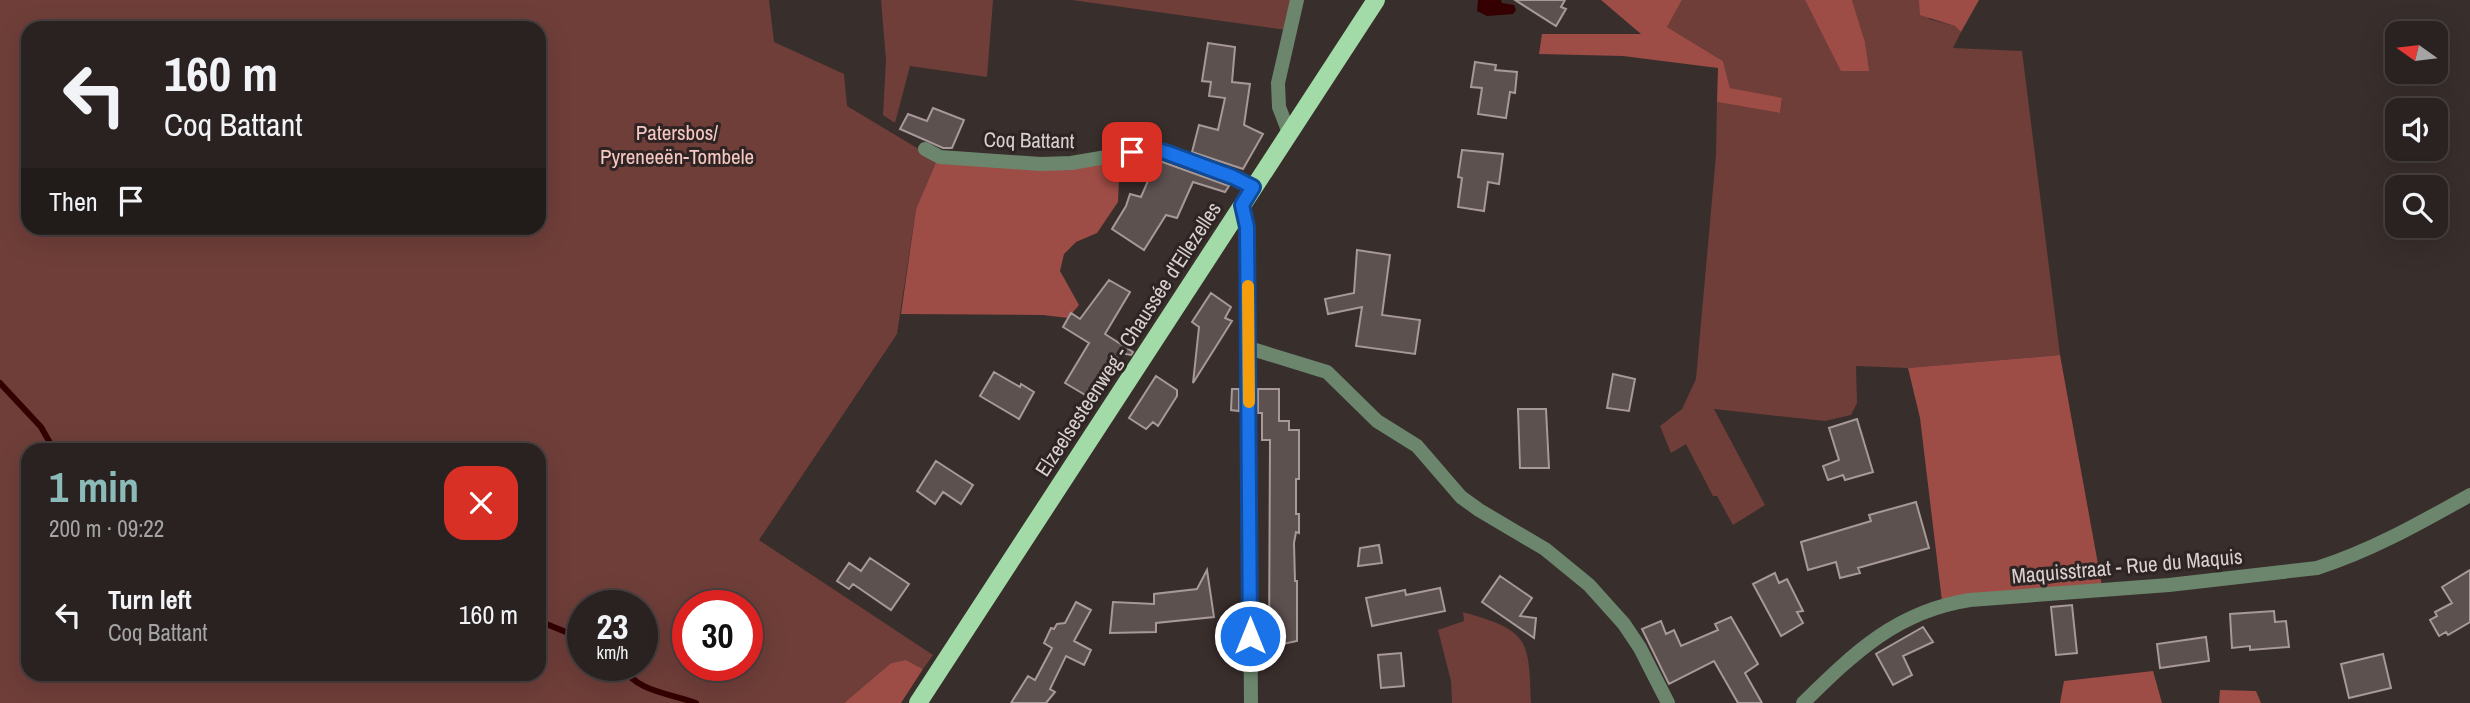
<!DOCTYPE html>
<meta charset="utf-8">
<style>
:root{--surface:#2a2221;--page:#322a2a;--text:#f1f3f6;--muted:#a5a4a5;--line:#463f3f;--accent:#8bbbb9}
body{margin:0;font-family:"Archivo Narrow",sans-serif;background:var(--page);color:var(--text);height:100vh;display:flex;flex-direction:column;font-size:26px;white-space:nowrap}
*{box-sizing:border-box;margin:0}
p{font-size:23px;color:var(--muted)}
.icon{flex:none;width:38px;height:38px;fill:none;stroke:currentColor;stroke-width:2;stroke-linecap:round;stroke-linejoin:round}
.map{position:relative;flex:1;overflow:hidden}
.sheet{position:absolute;left:21px;top:443px;width:525px;height:238px;display:flex;flex-direction:column;background:var(--surface);border-radius:21px;box-shadow:0 7px 28px #0002,0 0 0 2px var(--line)}
.sheet>*{flex:none}
.guide{position:absolute;left:21px;top:21px;width:525px;height:214px;border-radius:21px;box-shadow:0 7px 28px #0002,0 0 0 2px var(--line);background:#2a2221;color:var(--text);overflow:hidden}
.needle{width:46px;rotate:284deg}
.controls{position:absolute;left:2385px;top:21px;display:grid;gap:14px}
.controls a{display:grid;place-items:center;width:63px;height:63px;border-radius:14px;background:var(--surface);box-shadow:0 7px 28px #0002,0 0 0 2px var(--line);font-size:35px}
.speed{position:absolute;left:567px;top:590px;display:flex;gap:14px;font-size:35px;font-weight:700;text-align:center}
.speed>*{display:grid;place-content:center;width:91px;height:91px;border-radius:50%;background:var(--surface);box-shadow:0 7px 28px #0002,0 0 0 2px var(--line);line-height:1}
.speed small{font-size:18px;font-weight:400}
.speed .limit{border:10px solid #d22;background:#fff;color:#111}
.pin{position:absolute;display:grid;place-items:center;width:60px;height:60px;color:#fff;margin:-30px;border-radius:14px;box-shadow:0 4px 10px #0006}
.me{position:absolute;width:77px;margin:-38px;rotate:0deg;stroke-linejoin:round;filter:drop-shadow(0 0 5px #0008)}
.turn{display:flex;align-items:center;gap:24px;height:147px;padding:0 28px;font-size:32px}
.turn .icon{width:91px;height:91px;stroke-width:2.5}
.turn b{display:block;font-size:49px;line-height:60px}
.then{display:flex;align-items:center;height:66px;padding:0 28px;background:#0003;gap:14px;font-size:26px}
.round{display:grid;place-items:center;flex:none;width:74px;height:74px;border-radius:21px;background:var(--page)}
.head{display:flex;align-items:center;justify-content:space-between;height:119px;padding:0 28px}
h1{font-size:42px;font-weight:700;line-height:52px;color:var(--accent)}
ul{padding:0;list-style:none}
li{display:flex;align-items:center;gap:21px;height:105px;padding:0 28px}
li div{flex:1}
li b{display:block;font-size:26px}
li em{font-style:normal}
.map>svg:first-child{display:block}
.green{fill:#6f3e39;fill-rule:evenodd}
.forest{fill:#9e4d46}
.water{fill:#340001}
.lines{fill:none;stroke-linecap:round;stroke-linejoin:round}
.stream{stroke:#340001;stroke-width:6}
.building{fill:#5d5150;stroke:#a69997;stroke-width:2}
.minor{stroke:#6b866d;stroke-width:14}
.primary{stroke:#a2dba7;stroke-width:18}
.route-casing{stroke:#114b97;stroke-width:18}
.route{stroke:#1a73e8;stroke-width:12}
.slow{stroke:#f59e0b;stroke-width:12}
.labels{text-anchor:middle;dominant-baseline:central;stroke-width:6;stroke-linejoin:round;paint-order:stroke}
.park-label{font-size:21px;fill:#f8c8c2;stroke:#2e2423}
.street-label{font-size:21px;fill:#d7d0cf;stroke:#2e2423}
</style>
<div class="map">
<svg width="2470" height="703" viewBox="0 0 2470 703">
<rect width="100%" height="100%" fill="#382e2c"/>
<!-- green -->
<path class="green" d="M 0,0 L 769,0 L 774,42 L 844,74 L 847,106 L 937,160 L 916,209 L 897,334 L 759,540 L 933,655 L 923,669 L 906,660 L 891,663 L 844,703 L 0,703 ZM 28,28 L 539,28 L 539,228 L 28,228 ZM 28,450 L 539,450 L 539,674 L 28,674 ZM 583,606 L 642,606 L 642,665 L 583,665 ZM 688,606 L 747,606 L 747,665 L 688,665 Z
M 881,0 L 993,0 L 987,77 L 910,66 L 895,123 L 883,115 L 886,60 Z
M 1072,0 L 1294,0 L 1287,30 Z
M 1682,0 L 1805,0 L 1842,71 L 1868,70 L 1865,42 L 1852,0 L 1919,0 L 1929,19 L 1955,26 L 1961,32 L 1953,48 L 2022,51 L 2060,355 L 1908,368 L 1856,366 L 1857,403 L 1851,415 L 1825,421 L 1714,409 L 1765,505 L 1733,525 L 1717,496 L 1713,496 L 1686,444 L 1671,453 L 1660,426 L 1682,409 L 1696,379 L 1716,155 L 1717,102 L 1780,113 L 1782,99 L 1730,88 L 1723,61 L 1667,27 Z
M 1463,612 C 1482,618 1511,624 1522,642 C 1531,656 1530,687 1531,703 L 1452,703 L 1451,681 L 1438,630 L 1464,621 Z"/>
<!-- forest -->
<path class="forest" d="M 1601,0 L 1682,0 L 1667,27 L 1723,61 L 1730,88 L 1782,98 L 1780,113 L 1717,102 L 1718,68 L 1623,56 L 1539,54 L 1542,34 L 1641,34 Z
M 1805,0 L 1852,0 L 1865,42 L 1869,71 L 1841,71 Z
M 1919,0 L 1979,0 L 1961,32 L 1955,26 L 1920,15 Z
M 1128,158 L 1119,179 L 1118,202 L 1097,233 L 1076,242 L 1064,254 L 1060,271 L 1079,305 L 1068,318 L 1043,315 L 901,314 L 916,209 L 937,160 Z
M 2060,355 L 2102,586 L 1942,601 L 1920,418 L 1908,368 Z
M 906,660 L 923,669 L 901,703 L 844,703 L 891,663 Z
M 2153,671 L 2162,703 L 2060,703 L 2064,681 Z
M 2220,690 L 2256,691 L 2261,703 L 2219,703 Z"/>
<!-- water -->
<path class="water" d="M 1478,0 L 1501,0 L 1502,3 L 1514,5 L 1516,10 L 1513,14 L 1487,16 L 1477,11 Z"/>
<g class="lines">
<!-- stream -->
<path class="stream" d="M 0,383 L 41,427 L 54,450
M 539,621 L 583,639
M 620,665 C 639,693 666,692 696,703"/>
</g>
<!-- building -->
<path class="building" d="M 1515,0 L 1565,0 L 1561,7 L 1566,9 L 1556,26 Z
M 1208,43 L 1235,47 L 1232,82 L 1250,84 L 1244,125 L 1263,134 L 1243,169 L 1192,152 L 1199,125 L 1218,130 L 1225,98 L 1209,96 L 1211,82 L 1202,81 Z
M 1475,62 L 1496,65 L 1495,70 L 1517,72 L 1515,93 L 1510,92 L 1506,118 L 1478,114 L 1482,88 L 1471,87 Z
M 933,108 L 964,120 L 952,148 L 943,148 L 900,129 L 908,114 L 927,121 Z
M 1462,150 L 1503,154 L 1499,184 L 1488,182 L 1484,211 L 1458,207 L 1462,178 L 1458,177 Z
M 1157,160 L 1229,186 L 1225,192 L 1193,182 L 1177,218 L 1166,215 L 1144,250 L 1112,229 L 1126,206 L 1130,194 L 1141,197 Z
M 1357,250 L 1390,255 L 1382,315 L 1420,320 L 1415,354 L 1356,346 L 1362,307 L 1328,314 L 1325,299 L 1354,293 Z
M 1109,280 L 1130,292 L 1105,334 L 1133,352 L 1131,355 L 1120,353 L 1092,399 L 1065,383 L 1089,343 L 1063,327 L 1071,313 L 1080,319 Z
M 1211,293 L 1231,307 L 1225,318 L 1232,321 L 1193,383 L 1199,327 L 1192,322 Z
M 994,372 L 1020,387 L 1021,384 L 1034,392 L 1019,419 L 980,396 Z
M 1613,374 L 1635,379 L 1629,411 L 1607,408 Z
M 1156,376 L 1177,390 L 1177,396 L 1158,426 L 1153,422 L 1146,429 L 1129,418 Z
M 1232,389 L 1239,389 L 1239,411 L 1231,410 Z
M 1258,389 L 1279,389 L 1279,421 L 1289,421 L 1289,430 L 1299,430 L 1299,479 L 1296,479 L 1296,514 L 1299,514 L 1299,533 L 1296,532 L 1294,543 L 1295,581 L 1297,581 L 1297,641 L 1269,647 L 1270,440 L 1262,440 L 1262,413 L 1258,413 Z
M 1518,409 L 1546,409 L 1549,468 L 1520,468 Z
M 1857,419 L 1873,472 L 1845,480 L 1843,475 L 1828,480 L 1823,466 L 1839,460 L 1829,428 Z
M 936,461 L 973,485 L 961,504 L 943,492 L 935,504 L 917,491 Z
M 1916,502 L 1929,548 L 1858,568 L 1860,573 L 1840,578 L 1836,562 L 1808,570 L 1801,542 L 1871,521 L 1869,515 Z
M 1379,545 L 1382,563 L 1358,566 L 1360,548 Z
M 870,558 L 909,584 L 891,610 L 853,584 L 849,589 L 837,581 L 849,563 L 861,571 Z
M 1207,570 L 1214,617 L 1156,623 L 1156,632 L 1110,633 L 1113,602 L 1154,604 L 1154,594 L 1197,589 Z
M 2470,570 L 2470,622 L 2448,635 L 2446,632 L 2439,636 L 2430,620 L 2437,616 L 2435,612 L 2452,603 L 2442,587 Z
M 1775,573 L 1779,583 L 1787,579 L 1803,611 L 1797,612 L 1803,623 L 1781,636 L 1753,584 Z
M 1500,576 L 1532,598 L 1520,616 L 1536,618 L 1534,638 L 1482,602 Z
M 1440,588 L 1445,611 L 1372,626 L 1366,598 L 1405,590 L 1406,595 Z
M 1076,602 L 1091,610 L 1074,641 L 1091,650 L 1084,665 L 1066,656 L 1050,689 L 1055,692 L 1046,703 L 1011,703 L 1028,676 L 1035,680 L 1052,648 L 1044,643 L 1051,628 L 1054,629 L 1057,624 L 1065,623 Z
M 2072,605 L 2077,653 L 2056,655 L 2051,607 Z
M 2274,611 L 2275,622 L 2286,621 L 2289,647 L 2250,650 L 2250,646 L 2232,648 L 2230,614 Z
M 1731,617 L 1758,664 L 1745,673 L 1762,703 L 1738,703 L 1714,661 L 1669,684 L 1642,629 L 1661,621 L 1666,634 L 1674,630 L 1681,646 L 1718,630 L 1715,624 Z
M 1923,627 L 1933,642 L 1903,656 L 1912,675 L 1893,685 L 1876,654 Z
M 2206,637 L 2209,661 L 2160,668 L 2157,644 Z
M 1401,653 L 1404,686 L 1381,688 L 1378,655 Z
M 2383,654 L 2391,688 L 2349,698 L 2341,664 Z"/>
<g class="lines">
<!-- minor -->
<path class="minor" d="M 1289,133 L 1279,107 L 1278,83 L 1297,0
M 925,149 L 940,157 L 1041,164 L 1071,163 L 1154,149 L 1233,177 L 1253,187
M 1242,205 L 1247,227 L 1251,703
M 1249,348 L 1327,372 L 1377,421 L 1417,446 L 1461,497 L 1479,510 L 1545,549 L 1589,585 L 1624,624 L 1640,648 L 1668,703
M 1803,703 C 1854,653 1897,611 1970,600 L 2169,585 L 2317,568 C 2371,551 2420,523 2470,495"/>
<!-- primary -->
<path class="primary" d="M 918,703 L 1376,0"/>
</g>
<g class="lines">
<defs>
<path id="route" d="M 1132,152 L 1154,149 L 1168,153 L 1233,177 L 1253,187 L 1242,205 L 1247,227 L 1250,636"/>
</defs>
<!-- route casing -->
<use href="#route" class="route-casing"/>
<!-- route -->
<use href="#route" class="route"/>
<!-- slow -->
<path class="slow" d="M 1248,286 L 1249,402"/>
</g>
<g class="labels">
<!-- park labels -->
<g class="park-label">
<text x="677" y="132">Patersbos/<tspan x="677" dy="24">Pyreneeën-Tombele</tspan></text>
</g>
<!-- street labels -->
<g class="street-label">
<text transform="translate(1029 140) rotate(1)">Coq Battant</text>
<text transform="translate(1128 339) rotate(-57)">Elzeelsesteenweg - Chaussée d'Ellezelles</text>
<text transform="translate(2127 566) rotate(-5)">Maquisstraat - Rue du Maquis</text>
</g>
</g>
</svg>
<div class="controls">
<a><svg class="needle" viewBox="-14 -14 28 28"><path d="M0-13l5 13h-10z" fill="#e53935"/><path d="M0 13l5-13h-10z" fill="#a5a4a5"/></svg></a>
<a><svg class="icon" aria-label="sound" viewBox="0 0 24 24"><path d="M4 9h4l5-4v14l-5-4H4zM17 9q2 3 0 6"/></svg></a>
<a><svg class="icon" aria-label="search" viewBox="0 0 24 24"><circle cx="10" cy="10" r="6"/><path d="M15 15l6 6"/></svg></a>
</div>
<div class="speed"><div>23<small>km/h</small></div><div class="limit">30</div></div>
<div class="pin" style="left:1132px;top:152px;background:#d93025"><svg class="icon" aria-label="arrive" viewBox="0 0 24 24"><path d="M6 21V4h12l-3 4 3 4H6"/></svg></div>
<svg class="me" style="left:1250px;top:636px" viewBox="-20 -20 40 40"><circle r="17" fill="#1a73e8" stroke="#fff" stroke-width="3"/><path d="M0-11L8 9 0 5-8 9z" fill="#fff"/></svg>
<div class="guide">
<div class="turn"><svg class="icon" aria-label="left" viewBox="0 0 24 24"><path d="M17 20v-9H6M10 6l-5 5 5 5"/></svg><div><b>160 m</b>Coq Battant</div></div>
<div class="then">Then<svg class="icon" aria-label="arrive" viewBox="0 0 24 24"><path d="M6 21V4h12l-3 4 3 4H6"/></svg></div>
</div>
<section class="sheet">
<div class="head"><div><h1>1 min</h1><p>200 m · 09:22</p></div><a class="round" style="background:#d93025;color:#fff"><svg class="icon" aria-label="close" viewBox="0 0 24 24"><path d="M6 6l12 12M18 6L6 18"/></svg></a></div>
<ul>
<li><svg class="icon" aria-label="left" viewBox="0 0 24 24"><path d="M17 20v-9H6M10 6l-5 5 5 5"/></svg><div><b>Turn left</b><p>Coq Battant</p></div><em>160 m</em></li>
</ul>
</section>
</div>
